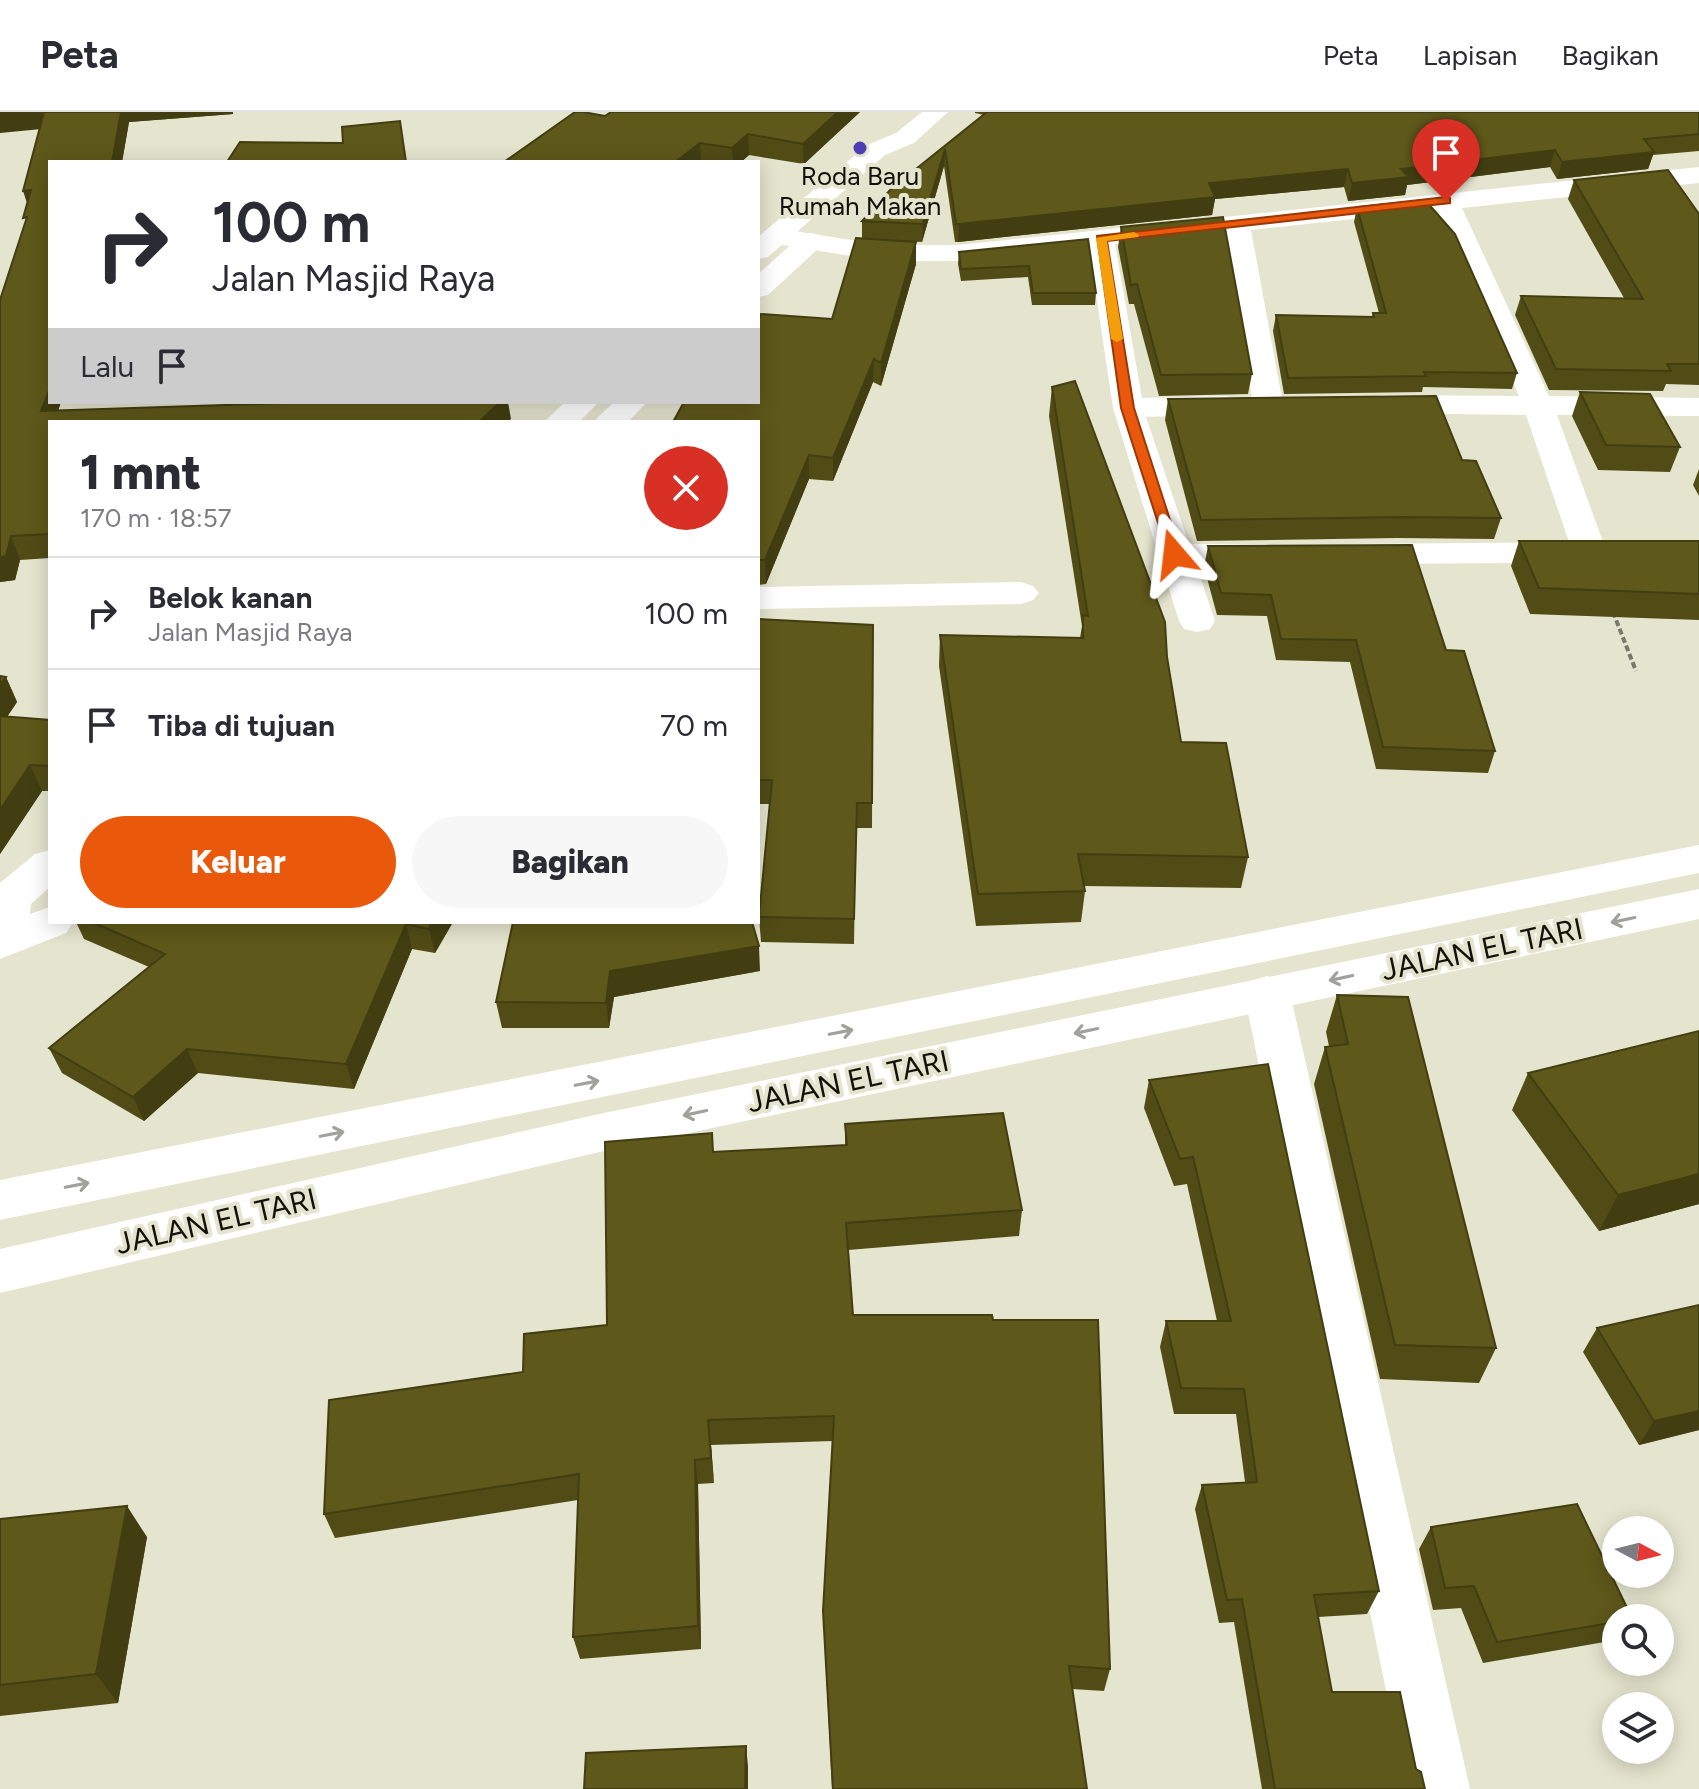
<!DOCTYPE html>
<html lang="id">
<meta charset="utf-8">
<style>
:root{--surface:#fff;--page:#f7f7f7;--text:#2b2b33;--muted:#7c7c81;--line:#e1e1e2;--accent:#ea580c}
body{margin:0;font-family:Figtree,sans-serif;background:var(--page);color:var(--text);height:100vh;display:flex;flex-direction:column;font-size:30px;white-space:nowrap}
*{box-sizing:border-box;margin:0}
p{font-size:26px;color:var(--muted)}
.icon{flex:none;width:44px;height:44px;fill:none;stroke:currentColor;stroke-width:2;stroke-linecap:round;stroke-linejoin:round}
.map{position:relative;flex:1;overflow:hidden}
.sheet{position:absolute;left:48px;top:308px;width:712px;height:504px;display:flex;flex-direction:column;background:var(--surface);border-radius:0px;box-shadow:0 4px 20px #0003}
.sheet>*{flex:none}
.hud{position:absolute;left:48px;top:48px;width:712px;height:244px;border-radius:0px;box-shadow:0 4px 20px #0003;background:#fff;color:var(--text);overflow:hidden}
.needle{width:52px;rotate:97deg}
.fabs{position:absolute;left:1602px;top:1404px;display:grid;gap:16px}
.fabs a{display:grid;place-items:center;width:72px;height:72px;border-radius:50%;background:var(--surface);box-shadow:0 4px 20px #0003;font-size:40px}
.pin{position:absolute;display:grid;place-items:center;width:68px;height:68px;color:#fff;margin:-82px -34px;border-radius:50% 50% 50% 0;rotate:-45deg;box-shadow:0 0 8px #0007}
.pin .icon{rotate:45deg}
.me{position:absolute;width:88px;margin:-44px;rotate:343deg;stroke-linejoin:round;filter:drop-shadow(0 0 6px #0008)}
.turn{display:flex;align-items:center;gap:28px;height:168px;padding:0 32px;font-size:36px}
.turn .icon{width:104px;height:104px;stroke-width:2.5}
.turn b{display:block;font-size:56px;line-height:68px}
.then{display:flex;align-items:center;height:76px;padding:0 32px;background:#0003;gap:16px;font-size:30px}
.round{display:grid;place-items:center;flex:none;width:84px;height:84px;border-radius:42px;background:var(--page)}
.summary{display:flex;align-items:center;justify-content:space-between;height:136px;padding:0 32px}
h1{font-size:48px;font-weight:800;line-height:60px}
.action{display:flex;gap:16px;margin-top:auto;padding:16px 32px}
.action a{flex:1;height:92px;border-radius:48px;background:var(--accent);color:#fff;font-size:32px;font-weight:800;line-height:92px;text-align:center}
.action a+a{background:var(--page);color:var(--text)}
ul{padding:0;list-style:none}
li{display:flex;align-items:center;gap:24px;height:112px;padding:0 32px;border-top:2px solid var(--line)}
li div{flex:1}
li b{display:block;font-size:30px}
li em{font-style:normal}
header{display:flex;align-items:center;gap:48px;box-sizing:border-box;height:112px;padding:0 40px;background:var(--surface);border-bottom:2px solid var(--line)}
header strong{font-size:38px}
nav{display:flex;gap:44px;margin-inline-start:auto;font-size:28px}
.map>svg:first-child{display:block}
.lines{fill:none;stroke-linecap:round;stroke-linejoin:round}
.path{stroke:#787769;stroke-width:4;stroke-dasharray:6 3;stroke-linecap:butt}
.street{fill:#fff;fill-rule:evenodd}
.secondary{fill:#fff;fill-rule:evenodd}
.wall{fill:#514c16}
.shaded-wall{fill:#423e12}
.building{fill:#5e581a;stroke:#423e12;stroke-width:2}
.oneway{stroke:#a0a09d}
.route{fill:#ea580c;stroke:#983908;stroke-width:2}
.slow{fill:#f59e0b}
.poi-dot{fill:#4f3db4;stroke:#e5e4ce;stroke-width:3}
.labels{text-anchor:middle;dominant-baseline:central;stroke-width:8;stroke-linejoin:round;paint-order:stroke}
.far-poi-label{font-size:26px;fill:#12110a;stroke:#e5e4ce}
.street-label{font-size:30px;fill:#12110a;stroke:#e5e4ce}
</style>
<header>
<strong>Peta</strong>
<nav><a>Peta</a><a>Lapisan</a><a>Bagikan</a></nav>
</header>
<div class="map">
<svg width="1699" height="1677" viewBox="0 0 1699 1677">
<rect width="100%" height="100%" fill="#e5e4ce"/>
<g class="lines">
<!-- path -->
<path class="path" d="M 1613,500 L 1636,559"/>
<!-- street -->
<path class="street" d="M 1699,55 L 1699,71 L 1462,96 L 1549,284 L 1699,286 L 1699,304 L 1557,303 L 1603,430 L 1699,430 L 1699,450 L 1353,452 L 1341,449 L 1336,442 L 1341,435 L 1353,432 L 1569,430 L 1526,303 L 1381,301 L 1370,299 L 1366,292 L 1370,285 L 1381,283 L 1519,284 L 1437,98 L 1251,118 L 1283,292 L 1279,299 L 1268,301 L 1257,299 L 1253,292 L 1225,121 L 1115,132 L 1142,286 L 1225,284 L 1236,286 L 1240,293 L 1236,300 L 1225,302 L 1146,305 L 1189,432 L 1265,432 L 1277,435 L 1282,442 L 1277,449 L 1265,452 L 1196,452 L 1215,509 L 1210,517 L 1197,520 L 1184,517 L 1179,509 L 1113,296 L 1089,135 L 958,149 L 882,149 L 776,132 L 767,130 L 763,124 L 767,118 L 776,116 L 882,133 L 958,133 Z
M 1021,470 L 1033,474 L 1039,481 L 1033,488 L 1021,492 L 758,497 L 758,475 Z
M 1267,864 L 1283,869 L 1290,881 L 1470,1677 L 1406,1677 L 1244,881 L 1251,869 Z"/>
<!-- secondary -->
<path class="secondary" d="M 922,0 L 948,0 L 914,31 L 885,43 L 768,145 L 758,147 L 758,125 L 867,33 L 896,21 Z
M 811,121 L 820,123 L 824,129 L 820,135 L 768,183 L 758,185 L 758,162 L 802,123 Z
M 565,290 L 599,290 L 579,310 L 544,310 Z
M 614,290 L 647,290 L 628,310 L 593,310 Z
M 1699,733 L 1699,761 L 0,1108 L 0,1068 Z
M 50,738 L 50,775 L 31,792 L 30,802 L 50,795 L 50,810 L 73,810 L 66,821 L 0,847 L 0,771 L 35,742 Z
M 1699,777 L 1699,807 L 604,1039 L 0,1181 L 0,1137 L 604,1001 Z"/>
</g>
<!-- wall -->
<path class="wall" d="M 0,0 L 233,0 L 233,2 L 129,10 L 122,50 L 50,50 L 50,290 L 61,290 L 58,299 L 511,307 L 50,310 L 50,446 L 20,448 L 15,468 L 0,470 L 25,111 L 40,17 Z
M 860,0 L 804,52 L 749,43 L 741,50 L 504,50 L 605,4 Z
M 975,0 L 1699,0 L 1699,39 L 1653,43 L 1648,57 L 1557,67 L 1550,55 L 1407,73 L 1405,83 L 1348,89 L 1344,75 L 1215,87 L 1212,103 L 958,130 L 955,130 L 944,54 L 922,130 L 866,127 L 916,152 L 881,274 L 873,270 L 833,369 L 809,367 L 766,472 L 758,473 L 758,290 L 832,207 L 862,127 L 862,109 L 984,3 L 975,1 Z
M 1574,68 L 1699,102 L 1699,273 L 1666,272 L 1663,279 L 1549,278 L 1515,203 L 1521,184 L 1624,186 L 1568,87 Z
M 1357,95 L 1517,261 L 1512,277 L 1423,275 L 1422,280 L 1284,282 L 1273,219 L 1276,203 L 1372,205 L 1373,201 L 1379,201 L 1354,110 Z
M 1121,115 L 1252,262 L 1248,282 L 1159,284 L 1134,192 L 1129,192 L 1118,135 Z
M 1088,127 L 1096,181 L 1095,193 L 1032,193 L 1028,165 L 961,169 L 958,152 L 959,140 Z
M 1052,275 L 1167,545 L 1181,630 L 1248,745 L 1241,776 L 1084,774 L 1085,779 L 1081,810 L 976,814 L 939,554 L 940,523 L 1080,526 L 1082,514 L 1049,304 Z
M 1580,280 L 1680,335 L 1670,360 L 1598,358 L 1572,304 Z
M 1168,287 L 1462,348 L 1501,406 L 1494,427 L 1397,426 L 1197,429 L 1165,308 Z
M 1699,357 L 1699,384 L 1693,373 Z
M 1519,429 L 1699,429 L 1699,508 L 1530,502 L 1511,454 Z
M 1208,434 L 1446,538 L 1495,639 L 1488,661 L 1376,657 L 1350,550 L 1276,548 L 1267,504 L 1217,503 L 1204,455 Z
M 758,507 L 873,513 L 872,716 L 856,716 L 854,832 L 761,830 L 759,805 L 770,692 L 758,692 Z
M 0,564 L 6,565 L 17,590 L 7,605 L 50,608 L 50,679 L 42,679 L 0,742 Z
M 76,810 L 453,810 L 435,841 L 412,837 L 354,977 L 198,961 L 144,1009 L 62,961 L 49,936 L 149,855 L 84,827 Z
M 760,859 L 614,885 L 609,916 L 502,916 L 496,890 Z
M 1337,883 L 1496,1236 L 1479,1271 L 1380,1267 L 1314,972 L 1325,935 L 1329,934 L 1326,920 Z
M 1268,952 L 1379,1479 L 1367,1502 L 1318,1505 L 1332,1580 L 1416,1657 L 1425,1677 L 1262,1677 L 1234,1510 L 1219,1511 L 1195,1397 L 1202,1373 L 1245,1370 L 1236,1302 L 1174,1302 L 1160,1235 L 1166,1209 L 1217,1209 L 1187,1072 L 1174,1074 L 1144,996 L 1149,968 Z
M 1528,961 L 1699,1092 L 1599,1119 L 1512,998 Z
M 845,1012 L 1022,1098 L 1019,1124 L 848,1138 L 853,1203 L 993,1208 L 1110,1557 L 1104,1579 L 1072,1577 L 1087,1677 L 832,1677 L 823,1499 L 833,1329 L 711,1333 L 714,1371 L 698,1372 L 701,1537 L 580,1547 L 573,1525 L 578,1388 L 335,1426 L 324,1402 L 523,1260 L 607,1213 L 714,1040 L 845,1033 Z
M 1597,1216 L 1699,1318 L 1639,1333 L 1583,1240 Z
M 0,1407 L 147,1425 L 118,1591 L 0,1604 Z
M 1431,1415 L 1616,1506 L 1616,1528 L 1483,1551 L 1461,1496 L 1433,1498 L 1419,1437 Z"/>
<!-- shaded-wall -->
<path class="shaded-wall" d="M 0,0 L 47,0 L 52,16 L 0,21 Z
M 121,0 L 233,0 L 233,2 L 129,10 L 122,50 L 112,50 Z
M 838,0 L 860,0 L 804,52 L 803,32 Z
M 748,22 L 749,43 L 741,50 L 733,50 L 732,36 Z
M 700,31 L 701,50 L 675,50 Z
M 945,37 L 944,54 L 922,130 L 923,112 Z
M 1555,38 L 1550,55 L 1407,73 L 1405,83 L 1348,89 L 1352,71 L 1401,57 Z
M 1654,40 L 1648,57 L 1557,67 L 1562,50 Z
M 1348,57 L 1344,75 L 1215,87 L 1212,103 L 958,130 L 959,112 L 1209,71 Z
M 31,78 L 30,100 L 23,79 Z
M 916,130 L 916,152 L 881,274 L 881,251 Z
M 874,247 L 873,270 L 833,369 L 833,346 Z
M 50,276 L 50,290 L 61,290 L 54,310 L 41,299 Z
M 500,290 L 508,290 L 511,307 L 507,310 L 479,310 Z
M 809,343 L 809,367 L 766,472 L 765,448 Z
M 11,424 L 20,448 L 15,468 L 0,470 L 0,445 Z
M 6,565 L 17,590 L 0,615 L 0,573 Z
M 30,653 L 42,679 L 0,742 L 0,698 Z
M 432,810 L 453,810 L 435,841 L 429,817 Z
M 406,812 L 412,837 L 354,977 L 346,952 Z
M 759,834 L 760,859 L 614,885 L 609,916 L 606,891 L 610,859 Z
M 187,937 L 198,961 L 144,1009 L 133,985 Z
M 1699,1062 L 1699,1092 L 1599,1119 L 1618,1083 Z
M 1699,1299 L 1699,1318 L 1639,1333 L 1654,1309 Z
M 708,1308 L 711,1333 L 714,1371 L 711,1346 Z
M 695,1348 L 698,1372 L 701,1537 L 698,1514 Z
M 127,1394 L 147,1425 L 118,1591 L 96,1562 Z
M 746,1634 L 748,1654 L 748,1677 L 745,1677 Z"/>
<!-- building -->
<path class="building" d="M 44,0 L 121,0 L 112,50 L 50,50 L 50,276 L 41,299 L 317,290 L 500,290 L 479,310 L 50,310 L 50,422 L 11,424 L 6,444 L 0,445 L 0,188 L 27,105 L 23,106 L 31,78 L 23,79 Z
M 575,0 L 583,0 L 605,4 L 611,0 L 838,0 L 803,32 L 748,22 L 732,36 L 700,31 L 675,50 L 504,50 Z
M 987,0 L 1699,0 L 1699,22 L 1644,27 L 1654,40 L 1562,50 L 1555,38 L 1401,57 L 1409,65 L 1352,71 L 1348,57 L 1209,71 L 1215,85 L 959,112 L 956,112 L 945,37 L 923,112 L 862,109 L 891,77 Z
M 400,9 L 406,50 L 227,50 L 240,30 L 343,31 L 342,15 Z
M 1668,58 L 1699,102 L 1699,252 L 1667,252 L 1671,259 L 1556,257 L 1521,184 L 1643,187 L 1574,68 Z
M 1425,88 L 1455,122 L 1517,261 L 1424,260 L 1426,264 L 1288,266 L 1276,203 L 1374,205 L 1373,201 L 1386,201 L 1357,95 Z
M 1223,105 L 1252,262 L 1161,263 L 1137,172 L 1131,173 L 1121,115 Z
M 856,126 L 916,130 L 881,251 L 874,247 L 833,346 L 809,343 L 765,448 L 758,448 L 758,310 L 673,310 L 684,290 L 758,290 L 758,209 L 761,202 L 832,207 Z
M 1088,127 L 1096,181 L 1033,181 L 1029,154 L 961,157 L 959,140 Z
M 1075,269 L 1165,510 L 1167,545 L 1181,630 L 1226,631 L 1248,745 L 1078,742 L 1085,779 L 978,782 L 940,523 L 1083,526 L 1083,503 L 1088,504 L 1052,275 Z
M 1580,280 L 1650,282 L 1680,335 L 1606,333 Z
M 1436,284 L 1462,348 L 1476,349 L 1501,406 L 1403,405 L 1201,408 L 1168,287 Z
M 1519,429 L 1699,429 L 1699,482 L 1539,476 Z
M 1412,433 L 1446,538 L 1464,539 L 1495,639 L 1383,635 L 1356,528 L 1281,527 L 1271,483 L 1221,481 L 1208,434 Z
M 758,507 L 873,513 L 872,691 L 857,691 L 854,807 L 759,805 L 772,668 L 758,668 Z
M 0,564 L 6,565 L 0,573 Z
M 0,604 L 50,608 L 50,654 L 30,653 L 0,698 Z
M 92,810 L 432,810 L 429,817 L 406,812 L 346,952 L 187,937 L 133,985 L 49,936 L 165,842 Z
M 513,810 L 752,810 L 759,834 L 610,859 L 606,891 L 496,890 Z
M 1337,883 L 1408,885 L 1496,1236 L 1395,1233 L 1325,935 L 1348,932 Z
M 1699,919 L 1699,1062 L 1618,1083 L 1528,961 Z
M 1268,952 L 1379,1479 L 1314,1483 L 1332,1580 L 1400,1580 L 1416,1657 L 1421,1660 L 1425,1677 L 1275,1677 L 1242,1487 L 1227,1488 L 1202,1373 L 1257,1370 L 1244,1277 L 1181,1276 L 1166,1209 L 1231,1209 L 1193,1045 L 1180,1047 L 1149,968 Z
M 1003,1001 L 1022,1098 L 846,1111 L 853,1203 L 992,1203 L 993,1208 L 1098,1208 L 1110,1557 L 1069,1554 L 1087,1677 L 833,1677 L 823,1499 L 834,1304 L 708,1308 L 711,1346 L 695,1348 L 698,1514 L 573,1525 L 579,1362 L 324,1402 L 329,1288 L 523,1260 L 524,1222 L 607,1213 L 605,1030 L 712,1021 L 713,1040 L 847,1033 L 845,1012 Z
M 1699,1193 L 1699,1299 L 1654,1309 L 1597,1216 Z
M 1577,1392 L 1632,1506 L 1616,1506 L 1616,1510 L 1497,1530 L 1474,1474 L 1445,1476 L 1431,1415 Z
M 127,1394 L 96,1562 L 0,1573 L 0,1407 Z
M 746,1634 L 745,1677 L 584,1677 L 586,1641 Z"/>
<!-- one-way arrows -->
<defs><path id="oneway-shaft" d="M-6 0H5M1.5-3L5.5 0L1.5 3" fill="none" stroke-width="1.6" stroke-linecap="round" stroke-linejoin="round" transform="scale(2)"/></defs>
<g class="oneway">
<use href="#oneway-shaft" transform="translate(1623 808) rotate(168)"/>
<use href="#oneway-shaft" transform="translate(1341 866) rotate(168)"/>
<use href="#oneway-shaft" transform="translate(1086 919) rotate(168)"/>
<use href="#oneway-shaft" transform="translate(841 920) rotate(-11)"/>
<use href="#oneway-shaft" transform="translate(587 971) rotate(-11)"/>
<use href="#oneway-shaft" transform="translate(695 1001) rotate(168)"/>
<use href="#oneway-shaft" transform="translate(332 1022) rotate(-11)"/>
<use href="#oneway-shaft" transform="translate(77 1073) rotate(-11)"/>
</g>
<!-- route -->
<path class="route" d="M 1446,85 L 1450,86 L 1450,91 L 1107,129 L 1134,296 L 1181,442 L 1179,445 L 1169,445 L 1121,296 L 1097,124 Z"/>
<!-- slow -->
<path class="slow" d="M 1134,120 L 1139,123 L 1138,125 L 1107,129 L 1123,227 L 1117,230 L 1111,227 L 1096,126 Z"/>
<!-- markers -->
<circle class="poi-dot" cx="860" cy="36" r="8"/>
<g class="labels">
<!-- far-poi labels -->
<g class="far-poi-label">
<text x="860" y="64">Roda Baru<tspan x="860" dy="30">Rumah Makan</tspan></text>
</g>
<!-- street labels -->
<g class="street-label">
<text transform="translate(1482 837) rotate(-12)">JALAN EL TARI</text>
<text transform="translate(848 969) rotate(-12)">JALAN EL TARI</text>
<text transform="translate(216 1109) rotate(-13)">JALAN EL TARI</text>
</g>
</g>
</svg>
<div class="fabs">
<a><svg class="needle" viewBox="-14 -14 28 28"><path d="M0-13l5 13h-10z" fill="#e53935"/><path d="M0 13l5-13h-10z" fill="#7c7c81"/></svg></a>
<a><svg class="icon" aria-label="search" viewBox="0 0 24 24"><circle cx="10" cy="10" r="6"/><path d="M15 15l6 6"/></svg></a>
<a><svg class="icon" aria-label="layers" viewBox="0 0 24 24"><path d="M12 4l9 5-9 5-9-5zM3 14l9 5 9-5"/></svg></a>
</div>
<div class="pin" style="left:1446px;top:89px;background:#d93025"><svg class="icon" aria-label="arrive" viewBox="0 0 24 24"><path d="M6 21V4h12l-3 4 3 4H6"/></svg></div>
<svg class="me" style="left:1174px;top:442px" viewBox="-20 -20 40 40"><path d="M0-17L14 15 0 8-14 15z" fill="#ea580c" stroke="#fff" stroke-width="4"/></svg>
<div class="hud">
<div class="turn"><svg class="icon" aria-label="right" viewBox="0 0 24 24"><path d="M7 20v-9h11M14 6l5 5-5 5"/></svg><div><b>100 m</b>Jalan Masjid Raya</div></div>
<div class="then">Lalu<svg class="icon" aria-label="arrive" viewBox="0 0 24 24"><path d="M6 21V4h12l-3 4 3 4H6"/></svg></div>
</div>
<section class="sheet">
<div class="summary"><div><h1>1 mnt</h1><p>170 m · 18:57</p></div><a class="round" style="background:#d93025;color:#fff"><svg class="icon" aria-label="close" viewBox="0 0 24 24"><path d="M6 6l12 12M18 6L6 18"/></svg></a></div>
<ul>
<li><svg class="icon" aria-label="right" viewBox="0 0 24 24"><path d="M7 20v-9h11M14 6l5 5-5 5"/></svg><div><b>Belok kanan</b><p>Jalan Masjid Raya</p></div><em>100 m</em></li>
<li><svg class="icon" aria-label="arrive" viewBox="0 0 24 24"><path d="M6 21V4h12l-3 4 3 4H6"/></svg><div><b>Tiba di tujuan</b></div><em>70 m</em></li>
</ul>
<div class="action"><a>Keluar</a><a>Bagikan</a></div>
</section>
</div>
